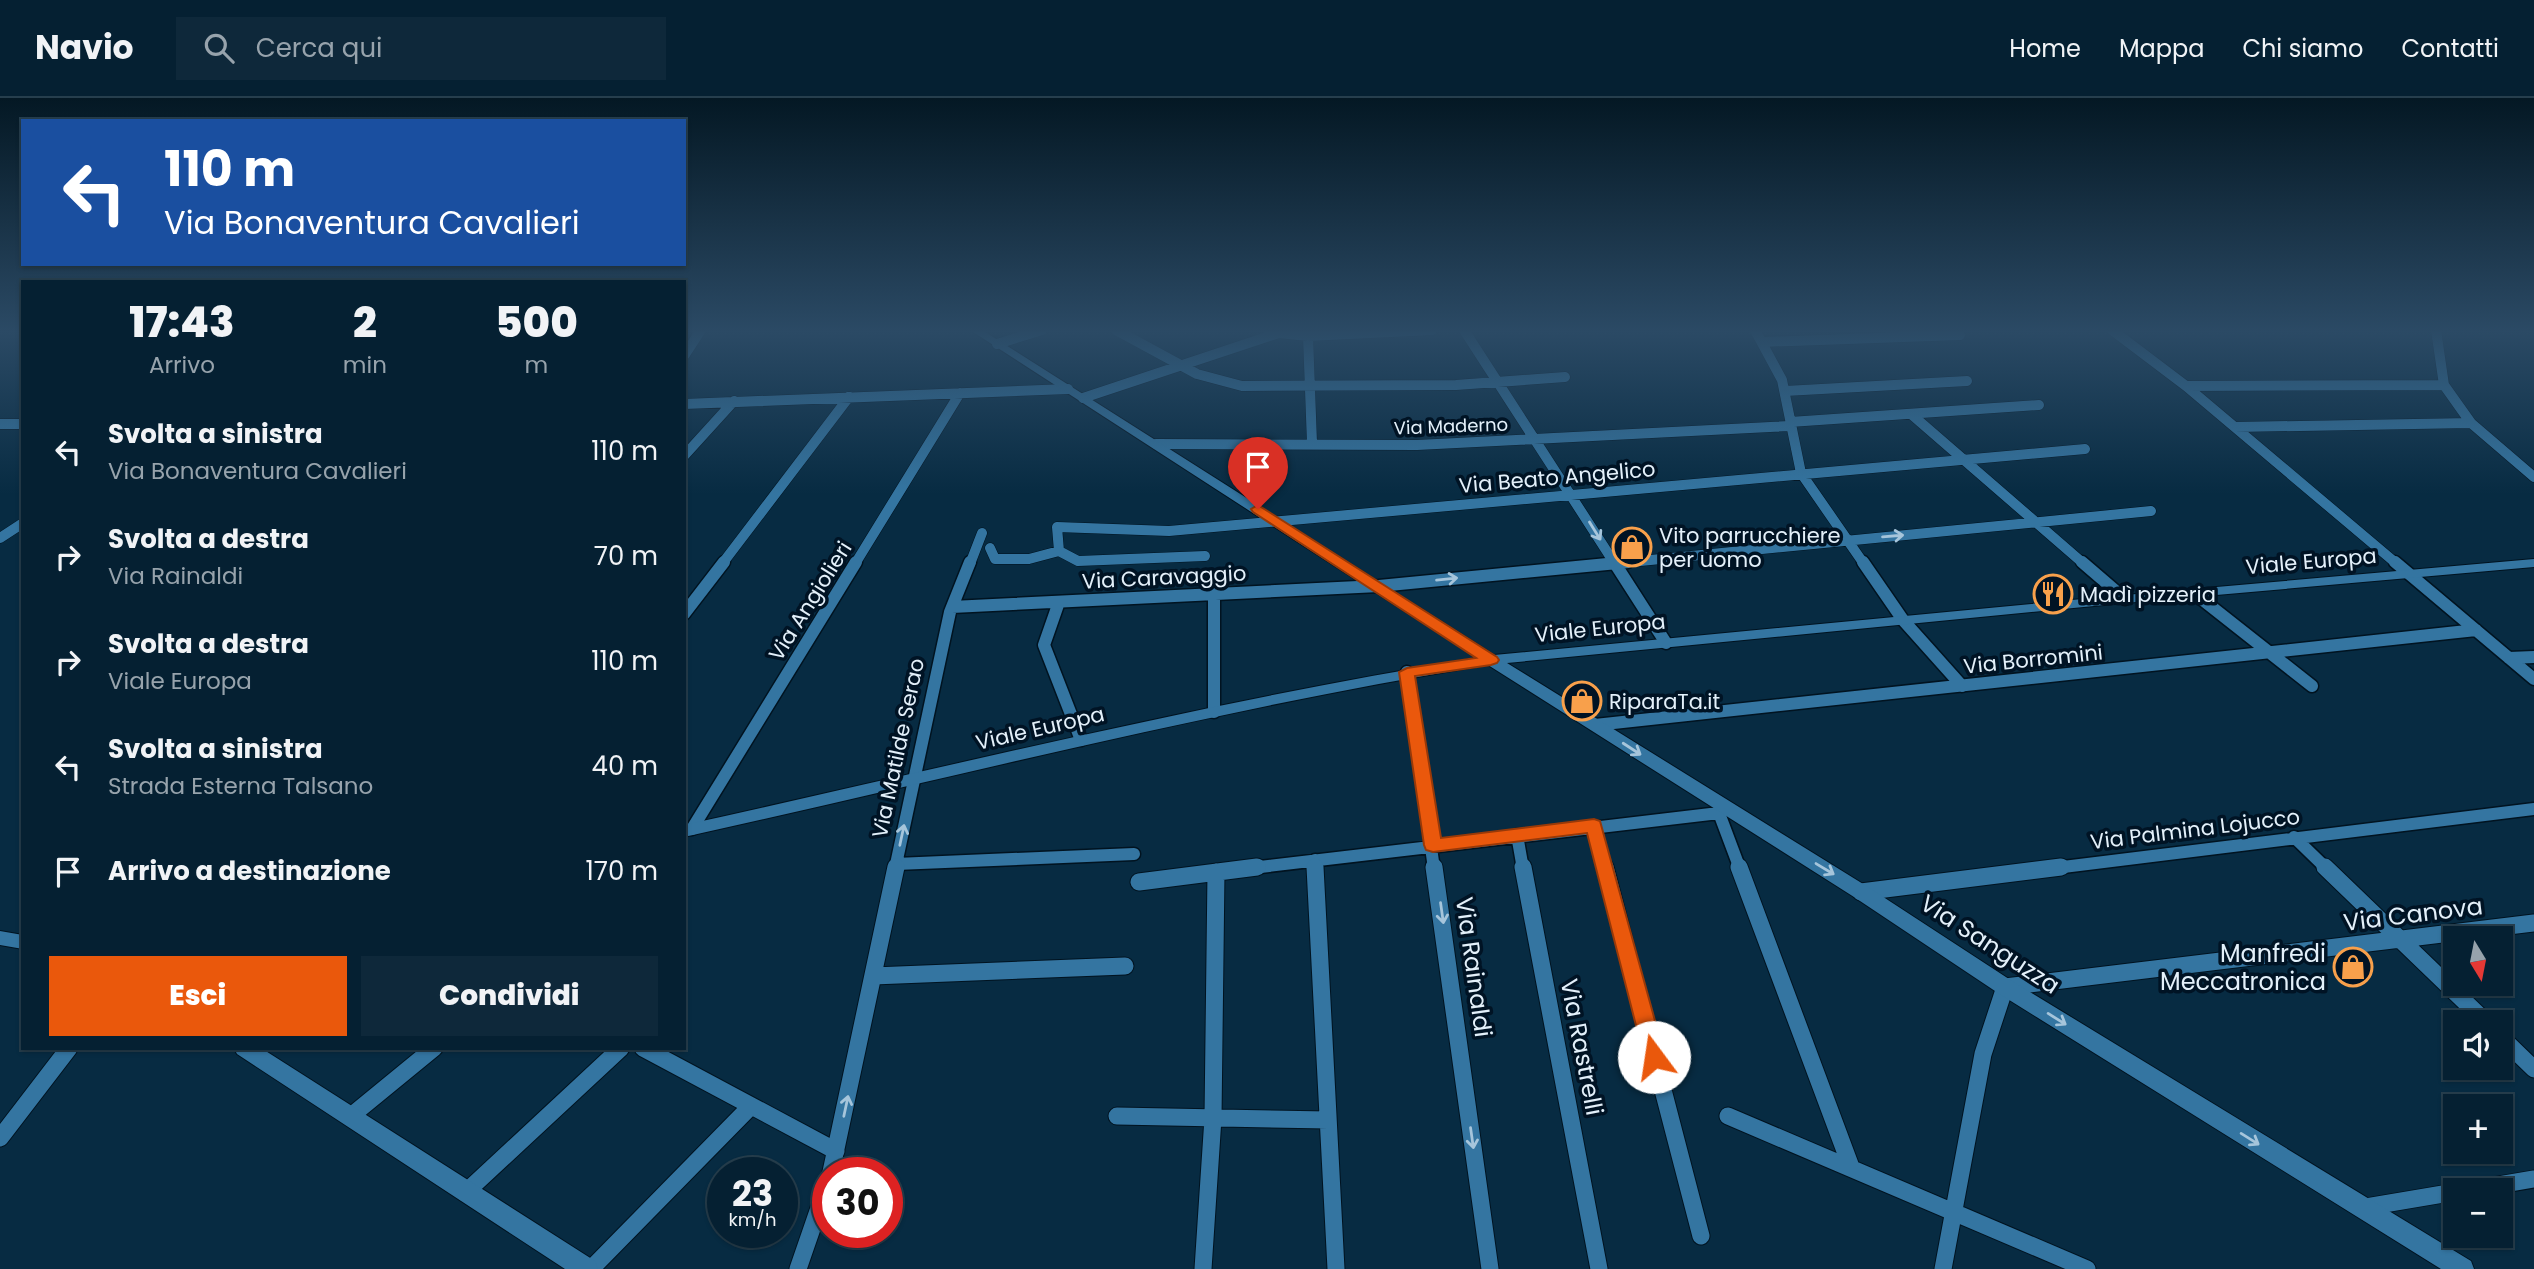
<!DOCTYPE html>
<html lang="it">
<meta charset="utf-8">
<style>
:root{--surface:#052032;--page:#0e283a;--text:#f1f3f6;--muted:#97a3ac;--line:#263e4d;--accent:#ea580c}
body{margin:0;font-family:Poppins,sans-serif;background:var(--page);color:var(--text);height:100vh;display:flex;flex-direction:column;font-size:26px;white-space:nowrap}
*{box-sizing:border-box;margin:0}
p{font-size:23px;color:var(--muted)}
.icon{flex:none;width:38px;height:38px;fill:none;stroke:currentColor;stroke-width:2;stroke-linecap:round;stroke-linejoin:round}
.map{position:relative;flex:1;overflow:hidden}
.side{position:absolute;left:21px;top:182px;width:665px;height:770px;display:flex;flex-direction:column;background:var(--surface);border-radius:0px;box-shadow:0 2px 5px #0004,0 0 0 2px var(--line)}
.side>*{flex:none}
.top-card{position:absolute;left:21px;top:21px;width:665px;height:147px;border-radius:0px;box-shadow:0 2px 5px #0004,0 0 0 2px var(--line);background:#1a4fa0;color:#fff;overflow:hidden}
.needle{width:46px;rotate:170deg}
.tools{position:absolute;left:2443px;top:828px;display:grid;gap:14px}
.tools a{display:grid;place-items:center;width:70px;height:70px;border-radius:0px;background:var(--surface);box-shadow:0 2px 5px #0004,0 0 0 2px var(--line);font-size:35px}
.speed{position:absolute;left:707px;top:1059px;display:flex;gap:14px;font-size:35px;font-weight:700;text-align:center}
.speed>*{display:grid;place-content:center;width:91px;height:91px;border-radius:50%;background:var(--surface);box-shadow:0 2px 5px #0004,0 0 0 2px var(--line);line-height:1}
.speed small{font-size:18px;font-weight:400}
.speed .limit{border:10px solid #d22;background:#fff;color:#111}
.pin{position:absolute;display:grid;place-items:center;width:60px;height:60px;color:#fff;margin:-72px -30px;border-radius:50% 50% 50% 0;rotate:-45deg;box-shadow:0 0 7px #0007}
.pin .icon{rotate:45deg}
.me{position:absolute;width:77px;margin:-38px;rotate:346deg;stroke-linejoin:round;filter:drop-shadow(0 0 5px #0008)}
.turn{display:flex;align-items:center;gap:24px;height:147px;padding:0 28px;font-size:32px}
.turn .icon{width:91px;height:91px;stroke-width:2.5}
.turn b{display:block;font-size:49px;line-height:60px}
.eta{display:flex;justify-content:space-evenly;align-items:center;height:119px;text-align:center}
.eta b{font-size:42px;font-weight:800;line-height:49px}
.button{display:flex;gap:14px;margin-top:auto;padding:14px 28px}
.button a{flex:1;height:80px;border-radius:0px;background:var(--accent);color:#fff;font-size:28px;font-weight:800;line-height:80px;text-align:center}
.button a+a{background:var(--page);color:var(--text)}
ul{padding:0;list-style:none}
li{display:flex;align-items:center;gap:21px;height:105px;padding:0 28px}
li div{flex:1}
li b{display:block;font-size:26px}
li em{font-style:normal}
header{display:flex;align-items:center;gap:42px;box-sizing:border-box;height:98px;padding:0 35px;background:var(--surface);border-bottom:2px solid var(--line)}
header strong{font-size:33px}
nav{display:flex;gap:38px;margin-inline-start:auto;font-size:24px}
.search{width:490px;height:63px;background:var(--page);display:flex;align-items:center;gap:18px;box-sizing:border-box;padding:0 24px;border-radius:0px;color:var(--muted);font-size:26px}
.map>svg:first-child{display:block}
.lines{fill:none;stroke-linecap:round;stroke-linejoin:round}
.minor-far2-casing{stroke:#011320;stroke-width:11}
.minor-far1-casing{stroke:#011320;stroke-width:15}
.minor-casing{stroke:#011320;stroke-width:19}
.tertiary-casing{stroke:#011320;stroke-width:2}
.minor-far2{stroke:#3475a1;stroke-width:10}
.minor-far1{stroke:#3475a1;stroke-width:12}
.minor{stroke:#3475a1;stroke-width:17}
.tertiary{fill:#3475a1;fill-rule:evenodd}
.oneway{stroke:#a6c5db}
.route{fill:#ea580c;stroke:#983908;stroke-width:2}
.labels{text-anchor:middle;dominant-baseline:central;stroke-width:7;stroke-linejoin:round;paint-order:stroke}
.far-street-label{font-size:18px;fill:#e3f0fa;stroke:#001324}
.street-label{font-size:21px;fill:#e3f0fa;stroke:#001324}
.poi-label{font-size:21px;fill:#e3f0fa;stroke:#001324;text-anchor:start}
.near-street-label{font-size:24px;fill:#e3f0fa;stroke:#001324}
.near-poi-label{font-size:24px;fill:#e3f0fa;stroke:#001324;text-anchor:end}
</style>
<header>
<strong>Navio</strong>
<div class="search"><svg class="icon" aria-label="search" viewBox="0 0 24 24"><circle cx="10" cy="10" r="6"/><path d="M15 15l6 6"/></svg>Cerca qui</div>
<nav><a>Home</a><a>Mappa</a><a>Chi siamo</a><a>Contatti</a></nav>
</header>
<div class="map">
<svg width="2534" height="1171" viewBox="0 0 2534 1171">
<rect width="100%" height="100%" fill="#072b42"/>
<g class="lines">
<defs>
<path id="minor-far2" d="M 1116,232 L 1197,276 L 1242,288 L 1456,287 L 1565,279
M 1464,232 L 1615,466
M 1755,232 L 1782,282 L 1801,375 L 1864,466
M 2112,232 L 2186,288 L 2397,466
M 2436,232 L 2444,287 L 2471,325 L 2534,379
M 1279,235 L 1308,238 L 1432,232
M 1308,238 L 1312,345
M 1762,244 L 1960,237
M 997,246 L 1042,232
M 684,258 L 701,232
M 2186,288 L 2444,287
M 1785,293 L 1967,283
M 1083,300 L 1288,232
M 684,306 L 1068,291
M 1911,316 L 2084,466
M 1790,324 L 2039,307
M 0,326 L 23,326
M 2235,329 L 2471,325
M 1156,346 L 1417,347 L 1790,328
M 684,358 L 734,303
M 0,440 L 23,425
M 990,450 L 995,461 L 1029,461 L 1059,453
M 1205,458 L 1078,463 L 1059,453 L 1057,429 L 1169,433 L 2085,351
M 722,466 L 849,299
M 855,466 L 960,295
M 970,466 L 982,435
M 1610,466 L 2151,413"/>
<path id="minor-far1" d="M 1614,464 L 1666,545
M 1863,464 L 1903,522 L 1962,588
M 2082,464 L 2125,501
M 2395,464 L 2534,581
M 2194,495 L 2312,588
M 1214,496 L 1214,614
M 1059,504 L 1044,547 L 1081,642
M 952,509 L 1379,488 L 1628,464
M 684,516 L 724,464
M 2509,560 L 2534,559
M 1407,574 L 1434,771
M 1595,627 L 2476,532
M 1720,708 L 1719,715 L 1740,771
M 1594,728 L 1605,771
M 692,731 L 856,464
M 1517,737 L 1523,771
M 2294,739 L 2327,771
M 1315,762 L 1315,771
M 896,766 L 1134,756
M 895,771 L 950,514 L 970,464
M 1243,771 L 1719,715
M 2047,771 L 2534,711"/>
<path id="minor" d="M 1315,769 L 1336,1171
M 1434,769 L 1490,1171
M 1523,769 L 1599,1171
M 1605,769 L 1701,1138
M 1739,769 L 1851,1069
M 2325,769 L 2486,924
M 1139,784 L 1257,769
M 1861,794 L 2061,769
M 873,878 L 1125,868
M 2501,939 L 2534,971
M 643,950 L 836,1053
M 351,1018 L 434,950
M 1117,1018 L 1328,1022
M 1728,1018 L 2087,1171
M 0,1040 L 69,950
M 831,1074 L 896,769
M 2469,1092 L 2534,1081
M 465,1095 L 621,950
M 2366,1109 L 2455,1094
M 591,1171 L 751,1008
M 798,1171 L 828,1084
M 1203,1171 L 1213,1020 L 1216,774
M 1943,1171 L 1983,956 L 2005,889 L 2534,825"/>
<path id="tertiary" d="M 970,232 L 982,232 L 1494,557 L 2125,497 L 2534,461 L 2534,469 L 2125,505 L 1507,565 L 1868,789 L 2012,883 L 2471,1163 L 2474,1171 L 2441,1171 L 1998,895 L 1854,799 L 1488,567 C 1217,611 952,680 684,739 L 684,727 C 948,669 1210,603 1477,560 Z
M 0,833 L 23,837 L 23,851 L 0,847 Z
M 234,950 L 261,950 L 595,1163 L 598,1171 L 565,1171 L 237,956 Z"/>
</defs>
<!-- minor-far2 casing -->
<use href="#minor-far2" class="minor-far2-casing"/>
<!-- minor-far1 casing -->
<use href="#minor-far1" class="minor-far1-casing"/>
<!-- minor casing -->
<use href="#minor" class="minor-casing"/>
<!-- tertiary casing -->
<use href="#tertiary" class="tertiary-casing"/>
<!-- minor-far2 -->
<use href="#minor-far2" class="minor-far2"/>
<!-- minor-far1 -->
<use href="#minor-far1" class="minor-far1"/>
<!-- minor -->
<use href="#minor" class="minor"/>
<!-- tertiary -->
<use href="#tertiary" class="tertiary"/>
</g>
<!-- one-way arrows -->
<defs><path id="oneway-shaft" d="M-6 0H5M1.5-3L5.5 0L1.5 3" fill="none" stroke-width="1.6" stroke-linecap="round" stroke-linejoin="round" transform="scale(1.75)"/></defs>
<g class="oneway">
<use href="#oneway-shaft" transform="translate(1595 433) rotate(58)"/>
<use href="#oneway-shaft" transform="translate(1893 438) rotate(-5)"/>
<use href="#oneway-shaft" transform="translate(1447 481) rotate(-6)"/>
<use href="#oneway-shaft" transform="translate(1632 651) rotate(33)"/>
<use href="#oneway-shaft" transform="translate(902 737) rotate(-78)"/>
<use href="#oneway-shaft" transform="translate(1825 771) rotate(31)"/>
<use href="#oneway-shaft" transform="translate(1442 815) rotate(82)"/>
<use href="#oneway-shaft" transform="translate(2057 921) rotate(32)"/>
<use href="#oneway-shaft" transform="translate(846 1008) rotate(-78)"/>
<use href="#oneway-shaft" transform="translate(1472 1040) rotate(82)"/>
<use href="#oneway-shaft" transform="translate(2250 1041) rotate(32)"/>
</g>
<!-- sky -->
<linearGradient id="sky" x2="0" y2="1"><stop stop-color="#041824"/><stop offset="0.59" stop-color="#2b4a65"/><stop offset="1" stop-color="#2b4a65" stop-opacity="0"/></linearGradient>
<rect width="2534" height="396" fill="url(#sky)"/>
<!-- route -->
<path class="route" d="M 1258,407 L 1497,559 L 1499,562 L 1497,565 L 1491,567 L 1415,578 L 1441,740 L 1594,721 L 1600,723 L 1665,959 L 1662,965 L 1654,967 L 1647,965 L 1644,959 L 1587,735 L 1433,754 L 1426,752 L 1424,747 L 1399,574 L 1407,570 L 1476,560 L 1253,414 L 1251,411 Z"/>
<!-- icons -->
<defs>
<symbol id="shop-ring" viewBox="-11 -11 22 22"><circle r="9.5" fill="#001324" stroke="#f8a04b" stroke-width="1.5"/><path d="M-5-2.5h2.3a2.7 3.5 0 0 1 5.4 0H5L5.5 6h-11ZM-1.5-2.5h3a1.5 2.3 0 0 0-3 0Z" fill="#f8a04b"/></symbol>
<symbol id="restaurant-ring" viewBox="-11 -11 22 22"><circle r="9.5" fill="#001324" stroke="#f8a04b" stroke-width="1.5"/><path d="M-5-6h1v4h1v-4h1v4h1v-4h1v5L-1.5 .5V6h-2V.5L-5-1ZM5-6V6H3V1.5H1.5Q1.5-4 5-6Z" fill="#f8a04b"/></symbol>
</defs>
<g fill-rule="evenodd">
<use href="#shop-ring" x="1610" y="427" width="44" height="44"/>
<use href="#restaurant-ring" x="2031" y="474" width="44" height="44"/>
<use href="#shop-ring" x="1560" y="581" width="44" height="44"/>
<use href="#shop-ring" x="2331" y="847" width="44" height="44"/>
</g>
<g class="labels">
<!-- far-street labels -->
<g class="far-street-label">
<text transform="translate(1451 328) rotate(-2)">Via Maderno</text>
</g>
<!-- street labels -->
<g class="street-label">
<text transform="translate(1557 379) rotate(-5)">Via Beato Angelico</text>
<text transform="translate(2311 463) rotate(-5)">Viale Europa</text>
<text transform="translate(1164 479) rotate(-3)">Via Caravaggio</text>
<text transform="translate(810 503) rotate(-58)">Via Angiolieri</text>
<text transform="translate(1600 530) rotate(-6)">Viale Europa</text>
<text transform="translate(2033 561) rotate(-6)">Via Borromini</text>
<text transform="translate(1040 630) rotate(-13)">Viale Europa</text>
<text transform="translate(898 650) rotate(-78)">Via Matilde Serao</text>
<text transform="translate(2195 731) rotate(-7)">Via Palmina Lojucco</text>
</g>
<!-- poi labels -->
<g class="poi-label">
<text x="1659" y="437">Vito parrucchiere<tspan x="1659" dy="24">per uomo</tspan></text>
<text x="2080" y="496">Madì pizzeria</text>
<text x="1609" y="603">RiparaTa.it</text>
</g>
<!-- near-street labels -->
<g class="near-street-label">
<text transform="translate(2413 816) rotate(-7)">Via Canova</text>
<text transform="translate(1990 846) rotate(33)">Via Sanguzza</text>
<text transform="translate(1474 869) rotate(82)">Via Rainaldi</text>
<text transform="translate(1582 949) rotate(79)">Via Rastrelli</text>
</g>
<!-- near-poi labels -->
<g class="near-poi-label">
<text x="2326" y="855">Manfredi<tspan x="2326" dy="28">Meccatronica</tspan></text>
</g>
</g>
</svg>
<div class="tools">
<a><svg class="needle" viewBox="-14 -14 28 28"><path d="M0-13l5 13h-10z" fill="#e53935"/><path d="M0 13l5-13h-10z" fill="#97a3ac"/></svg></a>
<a><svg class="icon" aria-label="sound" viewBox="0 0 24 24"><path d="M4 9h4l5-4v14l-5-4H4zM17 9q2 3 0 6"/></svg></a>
<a>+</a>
<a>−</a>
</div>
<div class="speed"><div>23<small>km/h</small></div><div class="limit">30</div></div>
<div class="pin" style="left:1258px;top:411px;background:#d93025"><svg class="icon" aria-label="arrive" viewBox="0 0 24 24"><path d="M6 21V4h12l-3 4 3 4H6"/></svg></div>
<svg class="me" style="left:1654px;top:959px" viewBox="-20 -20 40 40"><circle r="19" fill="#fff"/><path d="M0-13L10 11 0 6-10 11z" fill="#ea580c"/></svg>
<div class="top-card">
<div class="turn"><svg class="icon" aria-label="left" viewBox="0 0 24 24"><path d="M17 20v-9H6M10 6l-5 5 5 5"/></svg><div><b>110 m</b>Via Bonaventura Cavalieri</div></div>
</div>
<section class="side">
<div class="eta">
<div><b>17:43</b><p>Arrivo</p></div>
<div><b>2</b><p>min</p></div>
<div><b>500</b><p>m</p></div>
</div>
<ul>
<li><svg class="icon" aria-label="left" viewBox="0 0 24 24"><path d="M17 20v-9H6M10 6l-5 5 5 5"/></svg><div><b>Svolta a sinistra</b><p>Via Bonaventura Cavalieri</p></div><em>110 m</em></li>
<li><svg class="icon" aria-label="right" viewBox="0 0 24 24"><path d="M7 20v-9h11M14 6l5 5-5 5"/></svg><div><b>Svolta a destra</b><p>Via Rainaldi</p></div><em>70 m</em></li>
<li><svg class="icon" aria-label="right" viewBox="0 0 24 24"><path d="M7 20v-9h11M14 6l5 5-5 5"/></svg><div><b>Svolta a destra</b><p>Viale Europa</p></div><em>110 m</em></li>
<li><svg class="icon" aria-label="left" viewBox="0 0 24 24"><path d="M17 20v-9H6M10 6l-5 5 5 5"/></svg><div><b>Svolta a sinistra</b><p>Strada Esterna Talsano</p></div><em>40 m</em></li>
<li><svg class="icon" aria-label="arrive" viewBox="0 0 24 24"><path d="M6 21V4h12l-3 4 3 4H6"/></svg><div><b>Arrivo a destinazione</b></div><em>170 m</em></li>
</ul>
<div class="button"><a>Esci</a><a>Condividi</a></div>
</section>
</div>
